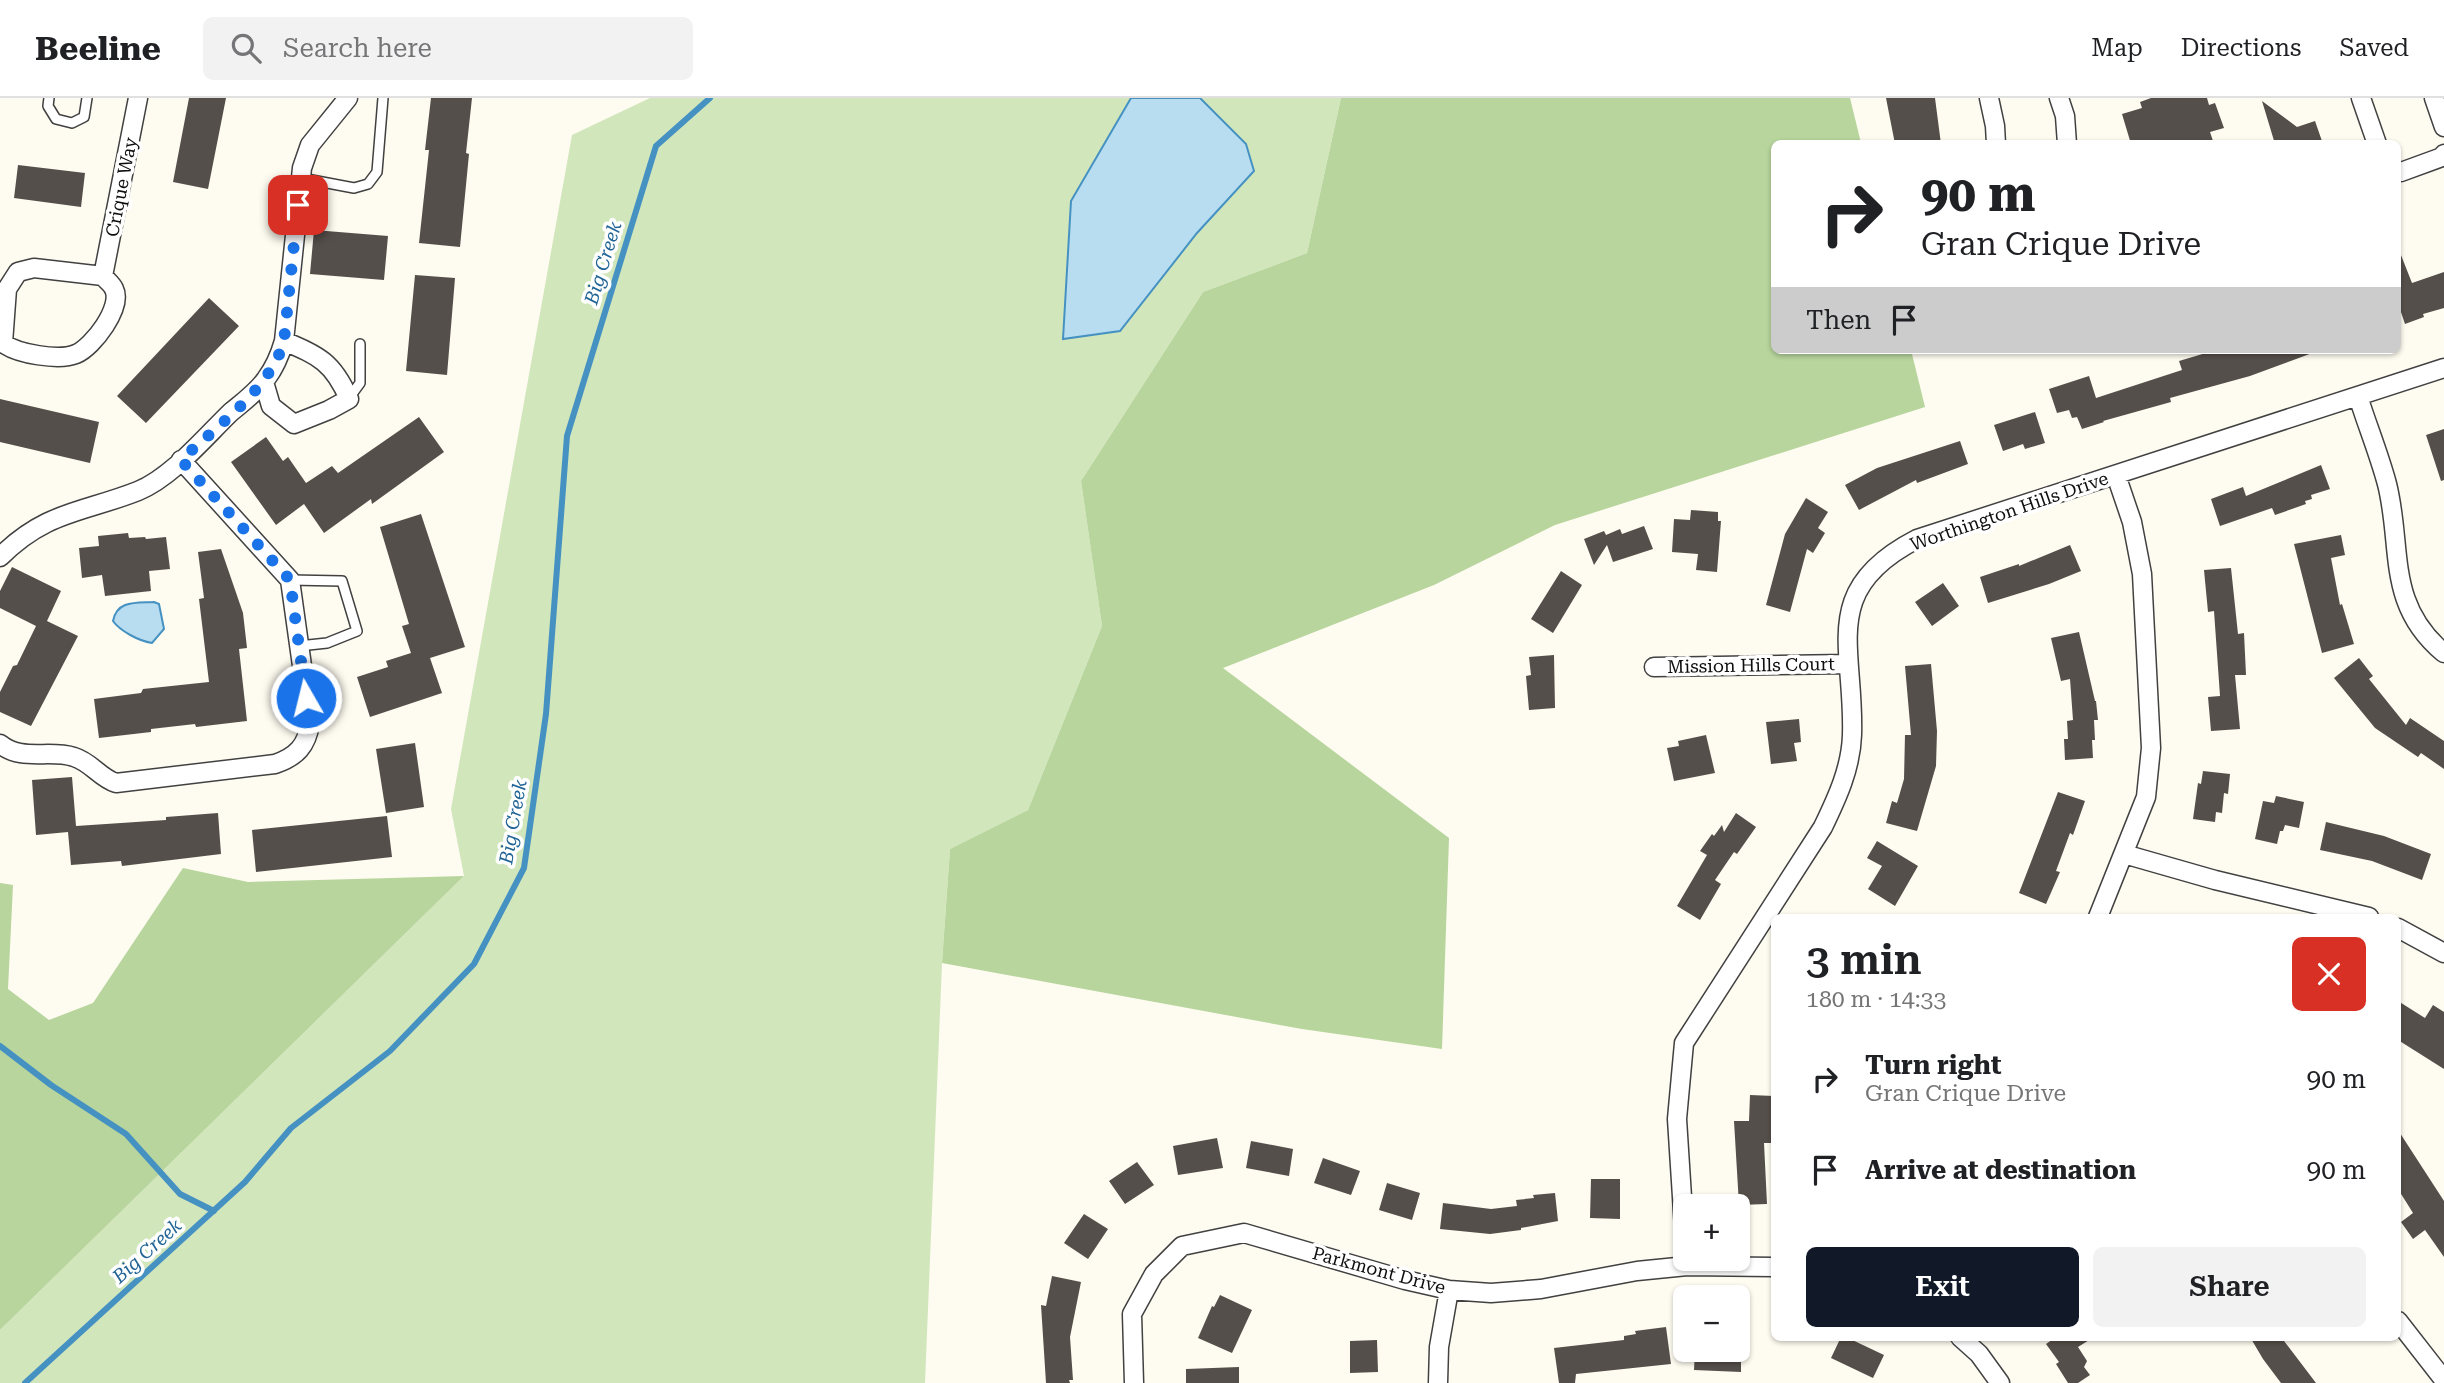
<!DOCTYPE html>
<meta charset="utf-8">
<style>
:root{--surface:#fff;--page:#f2f2f2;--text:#202124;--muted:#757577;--line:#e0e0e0;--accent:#111827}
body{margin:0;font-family:"Roboto Serif",serif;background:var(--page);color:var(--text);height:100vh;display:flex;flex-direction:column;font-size:26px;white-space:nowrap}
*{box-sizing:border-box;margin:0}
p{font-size:23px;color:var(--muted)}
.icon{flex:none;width:38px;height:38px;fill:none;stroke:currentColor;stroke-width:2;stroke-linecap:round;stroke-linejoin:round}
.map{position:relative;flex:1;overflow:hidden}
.drawer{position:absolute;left:1771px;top:816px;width:630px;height:427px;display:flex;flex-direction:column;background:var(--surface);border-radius:10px;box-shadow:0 2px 5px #0004}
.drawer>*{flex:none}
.guide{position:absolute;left:1771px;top:42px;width:630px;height:214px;border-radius:10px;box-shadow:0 2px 5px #0004;background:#fff;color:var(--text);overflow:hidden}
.controls{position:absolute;left:1673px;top:1096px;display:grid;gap:14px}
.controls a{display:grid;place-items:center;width:77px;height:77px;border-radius:10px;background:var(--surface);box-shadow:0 2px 5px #0004;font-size:35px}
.pin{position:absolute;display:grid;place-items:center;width:60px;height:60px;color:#fff;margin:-30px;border-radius:14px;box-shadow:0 4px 10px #0006}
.me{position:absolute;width:77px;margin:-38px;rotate:352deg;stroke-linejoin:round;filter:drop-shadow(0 0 5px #0008)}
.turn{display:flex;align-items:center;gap:24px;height:147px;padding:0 35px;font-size:32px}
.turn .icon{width:91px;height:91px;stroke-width:2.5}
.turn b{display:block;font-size:49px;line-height:60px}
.then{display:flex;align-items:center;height:66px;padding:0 35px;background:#0003;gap:14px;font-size:26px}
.round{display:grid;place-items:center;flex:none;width:74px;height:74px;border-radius:10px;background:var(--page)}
.summary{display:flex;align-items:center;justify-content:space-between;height:119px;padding:0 35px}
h1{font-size:42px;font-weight:600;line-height:52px}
.button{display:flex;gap:14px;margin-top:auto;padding:14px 35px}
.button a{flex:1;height:80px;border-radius:10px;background:var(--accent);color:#fff;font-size:28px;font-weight:600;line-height:80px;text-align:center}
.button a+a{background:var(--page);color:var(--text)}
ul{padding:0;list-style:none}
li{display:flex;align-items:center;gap:21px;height:91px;padding:0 35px}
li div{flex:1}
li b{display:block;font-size:26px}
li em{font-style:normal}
header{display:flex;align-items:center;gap:42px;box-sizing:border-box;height:98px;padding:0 35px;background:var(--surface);border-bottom:2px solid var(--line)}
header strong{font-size:33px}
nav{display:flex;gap:38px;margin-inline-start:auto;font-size:24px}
.search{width:490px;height:63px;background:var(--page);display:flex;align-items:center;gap:18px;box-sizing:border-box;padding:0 24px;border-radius:10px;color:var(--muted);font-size:26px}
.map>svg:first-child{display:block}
.green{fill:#d2e6bc}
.forest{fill:#b7d59c}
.water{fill:#b8ddf1;stroke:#4592c2;stroke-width:2}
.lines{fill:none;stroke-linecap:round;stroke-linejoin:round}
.stream{stroke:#4592c2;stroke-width:6}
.building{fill:#554f4b}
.service-casing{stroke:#414141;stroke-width:12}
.minor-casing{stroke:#414141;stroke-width:21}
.service{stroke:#fff;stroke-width:9}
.minor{stroke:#fff;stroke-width:18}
.route{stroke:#1a73e8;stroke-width:12;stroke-dasharray:0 21.6}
.labels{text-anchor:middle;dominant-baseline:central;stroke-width:7;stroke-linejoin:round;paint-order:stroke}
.street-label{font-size:18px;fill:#0e0e0e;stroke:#fff}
.water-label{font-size:19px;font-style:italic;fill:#216495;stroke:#fff}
</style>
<header>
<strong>Beeline</strong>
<div class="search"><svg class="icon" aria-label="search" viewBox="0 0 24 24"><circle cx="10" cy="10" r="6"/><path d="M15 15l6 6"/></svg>Search here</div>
<nav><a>Map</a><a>Directions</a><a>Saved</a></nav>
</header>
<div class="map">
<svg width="2444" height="1285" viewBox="0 0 2444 1285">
<rect width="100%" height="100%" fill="#fefbf0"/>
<!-- green -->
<path class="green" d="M 650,0 L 1131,0 L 1071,103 L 1197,135 L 1254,73 L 1246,46 L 1200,0 L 1341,0 L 1307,155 L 1203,194 L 1081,383 L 1102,528 L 1028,712 L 950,751 L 942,865 L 925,1285 L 0,1285 L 0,1232 L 464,778 L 451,711 L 572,37 Z"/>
<!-- forest -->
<path class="forest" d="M 1341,0 L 1850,0 L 1861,45 L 1774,46 L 1774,252 L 1911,252 L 1925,309 L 1555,427 L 1434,487 L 1223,570 L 1449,740 L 1442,951 L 1302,931 L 942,865 L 950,751 L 1028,712 L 1102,528 L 1081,383 L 1203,194 L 1307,155 Z
M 183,770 L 248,784 L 464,778 L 0,1232 L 0,785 L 13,787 L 8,891 L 49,922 L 93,905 Z"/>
<!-- water -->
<path class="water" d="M 1131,0 L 1200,0 L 1246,46 L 1254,73 L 1197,135 L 1120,233 L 1063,241 L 1071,103 Z
M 154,504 L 159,506 L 164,531 L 152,545 C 139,543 120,533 113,523 C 117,502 136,505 154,504 Z"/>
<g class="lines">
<!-- stream -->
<path class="stream" d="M 0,948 L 51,987 L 126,1036 L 180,1096 L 214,1113
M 25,1285 L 245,1084 L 291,1030 L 390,953 L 474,866 L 524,770 L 546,616 L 567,338 L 656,48 L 710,0"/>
</g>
<!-- building -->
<path class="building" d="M 189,0 L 226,0 L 208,91 L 173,84 Z
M 431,0 L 472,0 L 466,55 L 469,56 L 460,149 L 419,145 L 429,52 L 425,52 Z
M 1886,0 L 1935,0 L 1941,46 L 1895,46 Z
M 2151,0 L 2207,0 L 2209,7 L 2215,5 L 2224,30 L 2210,34 L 2214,46 L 2131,46 L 2122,16 L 2142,10 L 2140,4 Z
M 2262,3 L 2297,29 L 2315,23 L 2323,46 L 2275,46 Z
M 18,67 L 85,75 L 81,109 L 14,100 Z
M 314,132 L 388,138 L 384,182 L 310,176 Z
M 2398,152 L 2399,152 L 2412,185 L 2444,174 L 2444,210 L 2423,216 L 2424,219 L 2405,226 L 2398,205 Z
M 415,177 L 455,180 L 447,277 L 406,273 Z
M 209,200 L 239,228 L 146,325 L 117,298 Z
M 2216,252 L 2315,252 L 2315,254 L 2250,278 L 2170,300 L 2171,304 L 2103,323 L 2104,324 L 2082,331 L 2077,319 L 2072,320 L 2069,312 L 2057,315 L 2049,291 L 2089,278 L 2096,300 L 2182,272 L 2179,263 Z
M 0,301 L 99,324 L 90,365 L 0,344 Z
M 2035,314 L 2045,345 L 2025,351 L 2023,346 L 2003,353 L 1994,327 Z
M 419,319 L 444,354 L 372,406 L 371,401 L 324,435 L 304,406 L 276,427 L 231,364 L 266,339 L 283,363 L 288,359 L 306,385 L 332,368 L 338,375 Z
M 2444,331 L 2444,382 L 2441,383 L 2426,337 Z
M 1960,343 L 1968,366 L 1917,385 L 1916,382 L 1859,412 L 1845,387 L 1877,370 Z
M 2321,367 L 2330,391 L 2311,397 L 2312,401 L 2305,403 L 2306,406 L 2275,417 L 2272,410 L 2220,428 L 2211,401 L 2243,389 L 2246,398 Z
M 1806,400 L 1828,414 L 1818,430 L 1825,435 L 1813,455 L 1807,451 L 1790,514 L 1766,507 L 1785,436 Z
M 1691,412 L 1718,414 L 1718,423 L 1721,423 L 1717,474 L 1696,472 L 1698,456 L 1672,454 L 1674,421 L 1690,422 Z
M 421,416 L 465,549 L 430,560 L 442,595 L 370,619 L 357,579 L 388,569 L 386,563 L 411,555 L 402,528 L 409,526 L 380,429 Z
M 1644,428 L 1653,451 L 1613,464 L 1607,447 L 1594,467 L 1584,441 L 1604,433 L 1606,437 L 1620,431 L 1622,436 Z
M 128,435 L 129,440 L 145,439 L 146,441 L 166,439 L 170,471 L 149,473 L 151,493 L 105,498 L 102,477 L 82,480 L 79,450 L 99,448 L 98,438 Z
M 2341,437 L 2345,457 L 2331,460 L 2340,507 L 2342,506 L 2354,546 L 2322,555 L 2294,446 Z
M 2070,447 L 2081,473 L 2049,486 L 1988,505 L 1980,479 L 2019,466 L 2019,468 Z
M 221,451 L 243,515 L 247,550 L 239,551 L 247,623 L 196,629 L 195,626 L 151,631 L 151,634 L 99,640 L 94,601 L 141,595 L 143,591 L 209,584 L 199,501 L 204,500 L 198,454 Z
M 12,469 L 61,493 L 47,523 L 78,538 L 31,628 L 0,614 L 0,594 L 13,568 L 17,567 L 36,528 L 0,510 L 0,493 Z
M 2231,470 L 2238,536 L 2244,535 L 2246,577 L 2235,577 L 2240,631 L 2211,633 L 2208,599 L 2220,598 L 2214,513 L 2208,514 L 2204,472 Z
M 1561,473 L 1582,487 L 1553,535 L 1531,521 Z
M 1943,485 L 1959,508 L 1932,528 L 1915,504 Z
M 2079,534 L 2095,603 L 2096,603 L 2098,622 L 2094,622 L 2095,642 L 2092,642 L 2093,660 L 2065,662 L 2064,641 L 2068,641 L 2067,623 L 2073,622 L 2070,581 L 2061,583 L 2051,540 Z
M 1554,557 L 1555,610 L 1529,612 L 1526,578 L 1531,577 L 1529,559 Z
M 2359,560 L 2373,578 L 2369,581 L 2406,627 L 2410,620 L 2444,643 L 2444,671 L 2421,655 L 2418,659 L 2375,630 L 2334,580 Z
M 1931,566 L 1937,633 L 1936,668 L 1917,733 L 1886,725 L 1892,703 L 1897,705 L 1904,681 L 1905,637 L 1911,637 L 1905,568 Z
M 1799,621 L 1801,644 L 1794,645 L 1797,663 L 1771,666 L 1766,624 Z
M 1706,637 L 1715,675 L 1674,683 L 1667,650 L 1679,648 L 1678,643 Z
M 415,645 L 424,709 L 386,715 L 376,651 Z
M 2203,673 L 2230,676 L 2228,696 L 2224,695 L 2222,715 L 2216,714 L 2215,724 L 2193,721 L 2198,685 L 2201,686 Z
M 72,679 L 76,728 L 166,722 L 166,719 L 218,715 L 221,756 L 122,768 L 121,763 L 71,767 L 68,734 L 36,737 L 32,682 Z
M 2058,694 L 2085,703 L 2073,737 L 2070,735 L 2056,773 L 2060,774 L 2046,806 L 2019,795 Z
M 2276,698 L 2304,704 L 2299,730 L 2285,727 L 2283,733 L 2280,733 L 2277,746 L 2255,741 L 2263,703 L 2274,705 Z
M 1736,715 L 1756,729 L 1737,756 L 1734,754 L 1715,782 L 1721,786 L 1700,822 L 1677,808 L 1707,757 L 1700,753 L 1712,736 L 1714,738 L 1722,727 L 1724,734 Z
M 387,718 L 392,759 L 256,774 L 252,732 Z
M 2326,724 L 2384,738 L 2431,756 L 2422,782 L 2372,763 L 2320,752 Z
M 1877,743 L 1918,768 L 1895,808 L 1868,791 L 1882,768 L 1867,760 Z
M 2398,903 L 2425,920 L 2433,907 L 2444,914 L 2444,971 L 2398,942 Z
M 1750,997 L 1774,998 L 1774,1045 L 1764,1045 L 1767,1106 L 1739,1107 L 1734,1023 L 1749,1023 Z
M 2398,1032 L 2444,1103 L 2444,1159 L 2425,1132 L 2413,1141 L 2401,1124 L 2413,1115 L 2398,1091 Z
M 1217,1040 L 1223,1070 L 1178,1077 L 1173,1048 Z
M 1251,1043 L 1293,1051 L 1289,1078 L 1246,1070 Z
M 1323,1060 L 1360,1073 L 1351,1097 L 1314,1085 Z
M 1137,1064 L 1154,1087 L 1125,1106 L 1109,1083 Z
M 1591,1081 L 1620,1081 L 1620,1121 L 1590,1120 Z
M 1387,1085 L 1420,1095 L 1412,1122 L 1379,1112 Z
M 1555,1095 L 1558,1123 L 1521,1130 L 1521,1132 L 1490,1136 L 1440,1131 L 1443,1105 L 1491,1111 L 1517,1108 L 1516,1102 L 1534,1100 L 1533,1097 Z
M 1084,1116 L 1108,1131 L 1088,1161 L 1064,1145 Z
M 1052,1178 L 1081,1184 L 1070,1239 L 1073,1282 L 1069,1282 L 1070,1285 L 1046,1285 L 1041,1207 L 1046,1208 Z
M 1220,1197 L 1252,1212 L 1232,1255 L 1198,1240 L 1212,1208 L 1214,1209 Z
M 1666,1229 L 1671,1266 L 1576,1276 L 1575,1285 L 1559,1285 L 1554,1250 L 1624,1242 L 1624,1238 L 1636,1236 L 1635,1233 Z
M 1841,1239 L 1846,1239 L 1884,1257 L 1873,1280 L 1831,1260 Z
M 2056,1239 L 2094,1239 L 2078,1249 L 2087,1263 L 2084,1269 L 2090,1277 L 2078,1285 L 2068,1285 L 2056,1266 L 2059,1264 L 2046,1246 Z
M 2250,1239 L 2281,1239 L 2316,1285 L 2281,1285 L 2263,1261 Z
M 1377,1242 L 1378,1274 L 1350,1275 L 1350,1243 Z
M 1695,1251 L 1741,1251 L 1741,1274 L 1694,1272 Z
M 1239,1269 L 1239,1285 L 1186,1285 L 1186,1271 Z"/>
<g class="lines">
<defs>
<path id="service" d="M 49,0 L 48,8 L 56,21 L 72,25 L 84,19 L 87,0
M 301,80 L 354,90 L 368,86 L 377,74 L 383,0
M 349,300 L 360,285 L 360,246
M 290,482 L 342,483 L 357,533 L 327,545 L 299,548"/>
<path id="minor" d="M 1989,0 L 1995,28 L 1996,46
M 2059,0 L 2065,18 L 2067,46
M 2361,0 L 2377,46
M 2434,0 L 2444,29
M 2398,73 L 2401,74 L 2442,59 L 2444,56
M 34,170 L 103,178 C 106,182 112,186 114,191 C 123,209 93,249 76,256 C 59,263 17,256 3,245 L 7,191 L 18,174 Z
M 103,178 L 138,0
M 264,284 L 271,308 L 294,326 L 329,312 L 349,301 C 333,264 319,258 284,243
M 2358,298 C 2367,327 2379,356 2387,386 C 2403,449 2385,506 2444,555
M 0,459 C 46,413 82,415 138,393 C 172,379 205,339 231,314 C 243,304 257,294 266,281 C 275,269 280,257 284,243 L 302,70 L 310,47 L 348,0
M 1654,569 L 1848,566
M 0,646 C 22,664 49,651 74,659 C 91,664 100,680 116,685 L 275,666 C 296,659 307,648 310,625 L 290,482 L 181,362
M 2124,756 L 2215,782 L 2369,819
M 2098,819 L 2146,699 L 2151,650 L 2142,476 L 2132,424 L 2116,377
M 2398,830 L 2444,855
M 1685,1146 L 1677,1021 L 1684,945 L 1823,729 C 1837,700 1851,670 1852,637 C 1855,549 1818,492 1917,441 L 2444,270
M 2398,1223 L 2444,1282
M 1960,1239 L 1979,1256 L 2000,1285
M 1134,1285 L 1132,1216 L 1154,1176 L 1182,1148 L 1244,1135 L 1405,1182 L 1449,1192 L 1491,1195 L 1541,1191 L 1637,1173 L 1687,1168 L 1774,1169
M 1438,1285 L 1439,1249 L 1449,1192"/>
</defs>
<!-- service casing -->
<use href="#service" class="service-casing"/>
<!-- minor casing -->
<use href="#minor" class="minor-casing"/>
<!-- service -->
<use href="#service" class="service"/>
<!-- minor -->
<use href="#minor" class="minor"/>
</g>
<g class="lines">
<!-- route -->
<path class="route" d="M 298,107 L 284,243 C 271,290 217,328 181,362 L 290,482 L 306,600"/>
</g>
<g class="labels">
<!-- street labels -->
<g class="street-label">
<text transform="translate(121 89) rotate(-79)">Crique Way</text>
<text transform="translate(2009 413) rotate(-19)">Worthington Hills Drive</text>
<text transform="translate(1751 567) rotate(-1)">Mission Hills Court</text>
<text transform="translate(1379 1172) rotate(15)">Parkmont Drive</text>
</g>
<!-- water labels -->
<g class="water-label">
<text transform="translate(603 165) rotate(-73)">Big Creek</text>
<text transform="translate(513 724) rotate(-80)">Big Creek</text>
<text transform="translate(147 1153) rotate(-42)">Big Creek</text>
</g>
</g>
</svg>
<div class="controls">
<a>+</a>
<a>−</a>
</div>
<div class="pin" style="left:298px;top:107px;background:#d93025"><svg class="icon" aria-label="arrive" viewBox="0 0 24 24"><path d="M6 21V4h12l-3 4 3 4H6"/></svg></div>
<svg class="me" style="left:306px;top:600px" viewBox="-20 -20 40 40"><circle r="17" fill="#1a73e8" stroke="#fff" stroke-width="3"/><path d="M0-11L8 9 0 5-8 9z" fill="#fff"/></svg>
<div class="guide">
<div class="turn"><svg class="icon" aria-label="right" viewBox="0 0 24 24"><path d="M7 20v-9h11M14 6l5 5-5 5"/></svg><div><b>90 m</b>Gran Crique Drive</div></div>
<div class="then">Then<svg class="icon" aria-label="arrive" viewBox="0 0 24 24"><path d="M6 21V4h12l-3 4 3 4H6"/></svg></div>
</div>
<section class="drawer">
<div class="summary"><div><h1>3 min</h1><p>180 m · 14:33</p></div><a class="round" style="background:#d93025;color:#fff"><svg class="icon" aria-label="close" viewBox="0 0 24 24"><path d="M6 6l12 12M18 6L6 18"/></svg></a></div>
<ul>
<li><svg class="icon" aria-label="right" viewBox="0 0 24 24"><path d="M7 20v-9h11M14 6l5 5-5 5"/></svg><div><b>Turn right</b><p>Gran Crique Drive</p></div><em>90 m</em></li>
<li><svg class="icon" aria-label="arrive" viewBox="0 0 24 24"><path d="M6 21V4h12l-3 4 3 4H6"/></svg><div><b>Arrive at destination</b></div><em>90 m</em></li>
</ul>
<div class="button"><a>Exit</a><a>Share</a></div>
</section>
</div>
